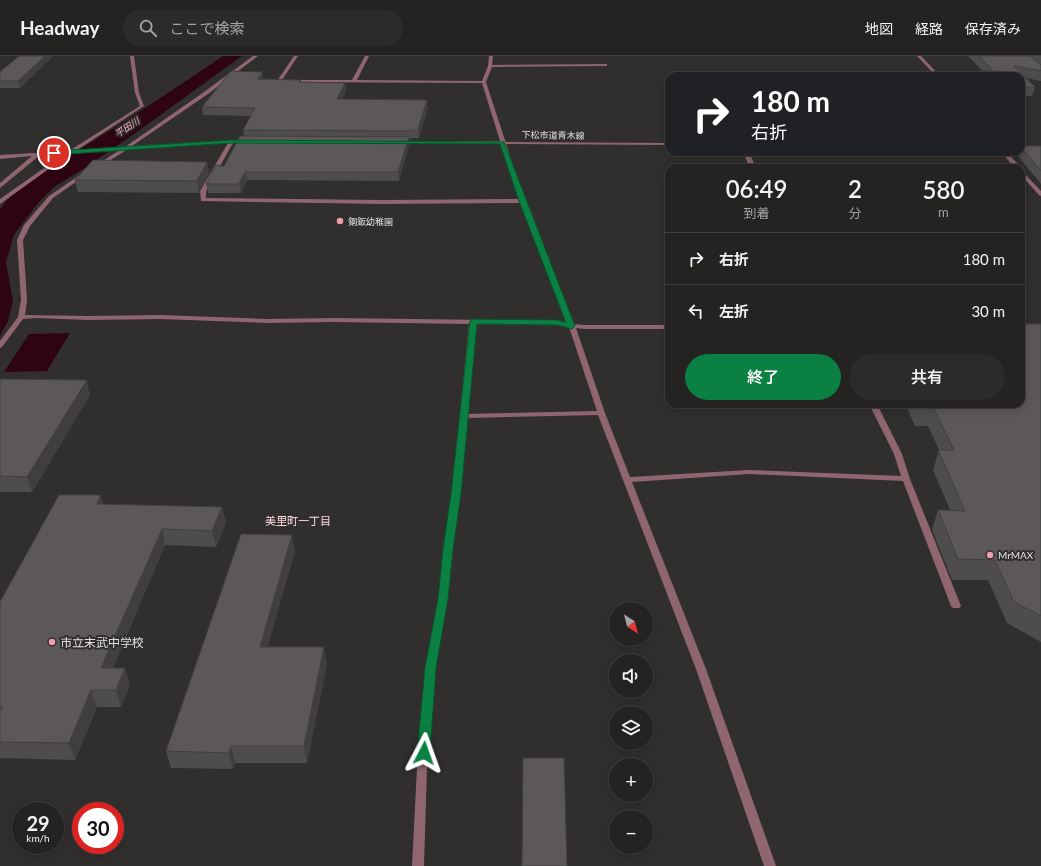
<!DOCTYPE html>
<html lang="ja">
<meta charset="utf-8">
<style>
:root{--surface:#252222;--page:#2d2a2a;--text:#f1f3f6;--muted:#a3a4a5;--line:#423f40;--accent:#0b8043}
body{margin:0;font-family:Lato,"Noto Sans JP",sans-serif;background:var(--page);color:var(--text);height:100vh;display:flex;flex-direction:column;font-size:15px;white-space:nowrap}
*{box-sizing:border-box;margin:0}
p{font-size:13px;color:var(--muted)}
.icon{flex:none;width:22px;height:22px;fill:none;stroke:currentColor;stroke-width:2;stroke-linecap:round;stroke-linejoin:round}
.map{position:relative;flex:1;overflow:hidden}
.sheet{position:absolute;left:665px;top:108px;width:360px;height:244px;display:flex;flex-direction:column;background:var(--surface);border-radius:12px;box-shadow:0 2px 10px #0003,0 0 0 1px var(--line)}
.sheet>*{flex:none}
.hud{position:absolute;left:665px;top:16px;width:360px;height:84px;border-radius:12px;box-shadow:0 2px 10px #0003,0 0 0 1px var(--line);background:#202124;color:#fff;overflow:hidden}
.needle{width:26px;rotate:144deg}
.tools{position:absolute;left:609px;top:546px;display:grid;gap:8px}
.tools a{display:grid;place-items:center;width:44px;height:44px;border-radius:50%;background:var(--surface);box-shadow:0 2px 10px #0003,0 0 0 1px var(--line);font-size:20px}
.speed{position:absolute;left:12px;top:746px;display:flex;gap:8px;font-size:20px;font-weight:700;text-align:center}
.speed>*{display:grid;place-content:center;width:52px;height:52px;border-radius:50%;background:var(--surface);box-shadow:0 2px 10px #0003,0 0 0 1px var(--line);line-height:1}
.speed small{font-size:10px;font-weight:400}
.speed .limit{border:6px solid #d22;background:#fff;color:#111}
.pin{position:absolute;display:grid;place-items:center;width:34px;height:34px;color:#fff;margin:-17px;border:2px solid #fff;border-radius:50%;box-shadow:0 1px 4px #0007}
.me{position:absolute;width:44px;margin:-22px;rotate:4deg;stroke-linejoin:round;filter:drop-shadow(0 0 3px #0008)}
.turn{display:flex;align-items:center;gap:14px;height:84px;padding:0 20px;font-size:18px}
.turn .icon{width:52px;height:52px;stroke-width:2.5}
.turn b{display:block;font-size:28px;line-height:34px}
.eta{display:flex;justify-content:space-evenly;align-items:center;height:68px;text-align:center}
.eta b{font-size:24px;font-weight:600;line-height:28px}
.action{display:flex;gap:8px;margin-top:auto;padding:8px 20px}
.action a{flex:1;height:46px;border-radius:24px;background:var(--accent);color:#fff;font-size:16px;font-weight:600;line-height:46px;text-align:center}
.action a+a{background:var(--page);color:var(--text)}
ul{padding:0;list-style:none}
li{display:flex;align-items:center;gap:12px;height:52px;padding:0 20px;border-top:1px solid var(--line)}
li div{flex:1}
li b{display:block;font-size:15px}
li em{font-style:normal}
header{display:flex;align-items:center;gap:24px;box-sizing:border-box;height:56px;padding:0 20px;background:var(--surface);border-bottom:1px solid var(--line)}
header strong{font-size:19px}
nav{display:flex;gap:22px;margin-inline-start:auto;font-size:14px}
.search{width:280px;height:36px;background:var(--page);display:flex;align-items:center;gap:10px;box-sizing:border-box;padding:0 14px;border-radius:22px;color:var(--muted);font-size:15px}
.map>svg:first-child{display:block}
.water{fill:#2e0412}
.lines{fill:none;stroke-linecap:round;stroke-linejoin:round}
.minor{fill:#8f666f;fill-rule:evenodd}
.tertiary{fill:#8f666f;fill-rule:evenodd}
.wall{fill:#4f4c4d}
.shaded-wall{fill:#403e3e}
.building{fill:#5c5859;stroke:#403e3e}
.route{fill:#0b8043;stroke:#07532c}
.poi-dot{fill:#f29aae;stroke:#312e2e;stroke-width:1.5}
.labels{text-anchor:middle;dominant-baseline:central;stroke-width:4;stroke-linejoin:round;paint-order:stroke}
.far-water-label{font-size:9px;font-style:italic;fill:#fcb2c2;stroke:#312e2e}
.far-street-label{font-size:9px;fill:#e3e1e1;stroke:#312e2e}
.far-poi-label{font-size:9px;fill:#e3e1e1;stroke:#312e2e;text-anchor:start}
.poi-label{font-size:10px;fill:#e3e1e1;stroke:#312e2e;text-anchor:start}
.neighbourhood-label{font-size:11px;fill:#fdd9e0;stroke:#312e2e}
.near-poi-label{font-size:12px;fill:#e3e1e1;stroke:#312e2e;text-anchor:start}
</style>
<header>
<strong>Headway</strong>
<div class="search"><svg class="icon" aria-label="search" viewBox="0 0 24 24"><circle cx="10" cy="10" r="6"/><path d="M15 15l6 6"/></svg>ここで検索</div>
<nav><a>地図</a><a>経路</a><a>保存済み</a></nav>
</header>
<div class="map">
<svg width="1041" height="810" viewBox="0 0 1041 810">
<rect width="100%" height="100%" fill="#312e2e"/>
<!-- water -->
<path class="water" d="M 223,0 L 242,0 L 141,73 L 85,112 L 54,131 L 38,147 L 14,179 L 6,206 L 13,245 L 8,265 L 0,280 L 0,153 C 19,126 65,103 93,85 C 137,58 180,29 223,0 Z
M 70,277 L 47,315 L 4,316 L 29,278 Z"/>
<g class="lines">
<!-- minor -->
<path class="minor" d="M 130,0 L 134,0 L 139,37 L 144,50 L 77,94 L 125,91 L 204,36 L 253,0 L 258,0 L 208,38 L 132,90 L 232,84 L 249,84 L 249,86 L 247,86 L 233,87 L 206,135 L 206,142 L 382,144 L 520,143 L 501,88 L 399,87 L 397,86 L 399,85 L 500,85 L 482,27 L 277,26 L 277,25 L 294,0 L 298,0 L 282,24 L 352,24 L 365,0 L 369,0 L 357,24 L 482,25 L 488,10 L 489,0 L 493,0 L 492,9 L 607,8 L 607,10 L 606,10 L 492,11 L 486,26 L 513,109 L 574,268 L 584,269 L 669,269 L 669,273 L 584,273 L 576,272 L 605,357 L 630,421 L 749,414 L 901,420 L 894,398 L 869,348 L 877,348 L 902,398 L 910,423 L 961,550 L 959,552 L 953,552 L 951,550 L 903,425 L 749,418 L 632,426 L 706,613 L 776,810 L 764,810 L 696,613 L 598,359 L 467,362 L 448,543 L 435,612 L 427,711 L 424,810 L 412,810 L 417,711 L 425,612 L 438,543 L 444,493 L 450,453 L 469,268 L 335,266 L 267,267 L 160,263 L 88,264 L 36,262 L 23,263 L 2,291 L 0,292 L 0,285 L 18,261 L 21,244 L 17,184 L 24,169 L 49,140 L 84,116 L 87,118 L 86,119 L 53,142 L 30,170 L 23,184 L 27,244 L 25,259 L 88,260 L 160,259 L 267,263 L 335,262 L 558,265 L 567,266 L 522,147 L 382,148 L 201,145 L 200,135 L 228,87 L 128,93 L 98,112 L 96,111 L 96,109 L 120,94 L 71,97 L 0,148 L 0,143 L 64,98 L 39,100 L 0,132 L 0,127 L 32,100 L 0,103 L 0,99 L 69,95 L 140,50 L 135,37 ZM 476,268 L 558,269 L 569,271 L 597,355 L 467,358 Z
M 917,0 L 921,0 L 940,20 L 936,20 Z
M 743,96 L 749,96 L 756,112 L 750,112 Z
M 1001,96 L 1007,96 L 1021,112 L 1015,112 Z
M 1021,114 L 1041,135 L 1041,140 L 1039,139 L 1021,119 Z"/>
<!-- tertiary -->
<path class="tertiary" d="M 500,86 L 669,87 L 669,89 L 502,88 L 500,87 Z"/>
</g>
<!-- wall -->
<path class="wall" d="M 19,0 L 53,0 L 20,32 L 0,32 L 0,16 Z
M 968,0 L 1041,0 L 1041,25 L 1026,22 L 1035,31 L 1032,40 L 1021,40 L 1021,20 L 987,20 Z
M 263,23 L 301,24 L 301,26 L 345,27 L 346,35 L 342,43 L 428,52 L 419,82 L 412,82 L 411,83 L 409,83 L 409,89 L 399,125 L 247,124 L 241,137 L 208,137 L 206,128 L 224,110 L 244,80 L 243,74 L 251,60 L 203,59 L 202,51 Z
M 1021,90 L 1041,90 L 1041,128 L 1018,100 L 1019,96 L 1021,96 Z
M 207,106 L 209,117 L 199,137 L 78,136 L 75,124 Z
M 666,170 L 669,170 L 669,194 L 665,179 Z
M 1024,268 L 1041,268 L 1041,586 L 1007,567 L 988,524 L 952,524 L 932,474 L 938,454 L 950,454 L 933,414 L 939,394 L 928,370 L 915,370 L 905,348 L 1021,348 Z
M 0,323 L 90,339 L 32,436 L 0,436 Z
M 103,448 L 222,451 L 226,467 L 216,491 L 165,489 L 113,612 L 130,629 L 121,651 L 97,651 L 75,704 L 0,702 L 0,544 L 1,544 Z
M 295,495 L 267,591 L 327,608 L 307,707 L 235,707 L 233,713 L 171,712 L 166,695 Z"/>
<!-- shaded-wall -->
<path class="shaded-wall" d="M 45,0 L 53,0 L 20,32 L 18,25 Z
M 263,16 L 263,23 L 257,23 Z
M 345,27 L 346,35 L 338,51 L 337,43 Z
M 427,44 L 428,52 L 419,82 L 418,74 Z
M 409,81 L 409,89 L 399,125 L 398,116 Z
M 207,106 L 209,117 L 199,137 L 197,125 Z
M 245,116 L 247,124 L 241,137 L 239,128 Z
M 87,324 L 90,339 L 32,436 L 27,421 Z
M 101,439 L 105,455 L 97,448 Z
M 222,451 L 226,467 L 216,491 L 212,475 Z
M 162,473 L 165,489 L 106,629 L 101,612 Z
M 292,479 L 295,495 L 263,608 L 260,591 Z
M 324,591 L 327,608 L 307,707 L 304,690 Z
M 125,612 L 130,629 L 121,651 L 116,634 Z
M 91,634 L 97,651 L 75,704 L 69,687 Z
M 231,690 L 235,707 L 233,713 L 229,697 Z"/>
<!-- building -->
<path class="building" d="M 19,0 L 45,0 L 18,25 L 0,25 L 0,16 Z
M 979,0 L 1030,0 L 1041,9 L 1041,15 L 1014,10 L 1035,31 L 1021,31 L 1021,20 L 998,20 Z
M 231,15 L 263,16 L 257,23 L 301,24 L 299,26 L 345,27 L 337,43 L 427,44 L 418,74 L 411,74 L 411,75 L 243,74 L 255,52 L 202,51 Z
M 240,80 L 409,81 L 398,116 L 245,116 L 239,128 L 206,128 L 216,109 L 224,110 Z
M 1021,90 L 1041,90 L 1041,115 L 1021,91 Z
M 93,104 L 207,106 L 197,125 L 75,124 Z
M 666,170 L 669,170 L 669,182 Z
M 1021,263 L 1024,268 L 1041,268 L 1041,560 L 1014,546 L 995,504 L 958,503 L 938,454 L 965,455 L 938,394 L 954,394 L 933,351 L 920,351 L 918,348 L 1021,348 Z
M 0,323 L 87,324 L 27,421 L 0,420 Z
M 59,439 L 101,439 L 97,448 L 222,451 L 212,475 L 162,473 L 101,612 L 125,612 L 116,634 L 91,634 L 69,687 L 0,686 L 0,656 L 3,650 L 0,650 L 0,544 L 1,544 Z
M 241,478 L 292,479 L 260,591 L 324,591 L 304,690 L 231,690 L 229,697 L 166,695 Z
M 523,702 L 564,702 L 567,810 L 522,810 Z"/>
<!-- route -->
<path class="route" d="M 232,84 L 504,86 L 575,270 L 572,273 L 557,269 L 477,268 L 461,438 L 453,493 L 448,543 L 436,612 L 430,697 L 428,700 L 424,702 L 419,700 L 417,697 L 425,612 L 438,543 L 443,493 L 451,438 L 470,265 L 473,263 L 558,264 L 566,267 L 519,145 L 500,88 L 232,87 L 54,99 L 51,97 L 54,95 Z"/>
<!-- markers -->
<g class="poi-dot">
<circle cx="340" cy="165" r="4"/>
<circle cx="990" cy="499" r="4"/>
<circle cx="52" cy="586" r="4"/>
</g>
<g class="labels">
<!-- far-water labels -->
<g class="far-water-label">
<text transform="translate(127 71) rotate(-34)">平田川</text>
</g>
<!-- far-street labels -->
<g class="far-street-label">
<text transform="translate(553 79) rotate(1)">下松市道青木線</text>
</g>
<!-- far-poi labels -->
<g class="far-poi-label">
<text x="348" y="165">鋼鈑幼稚園</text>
</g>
<!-- poi labels -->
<g class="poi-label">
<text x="998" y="499">MrMAX</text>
</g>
<!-- neighbourhood labels -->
<g class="neighbourhood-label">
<text x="298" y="464">美里町一丁目</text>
</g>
<!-- near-poi labels -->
<g class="near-poi-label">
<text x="60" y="586">市立末武中学校</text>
</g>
</g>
</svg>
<div class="tools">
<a><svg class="needle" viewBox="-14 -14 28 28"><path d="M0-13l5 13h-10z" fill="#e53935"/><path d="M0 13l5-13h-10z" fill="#a3a4a5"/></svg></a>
<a><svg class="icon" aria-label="sound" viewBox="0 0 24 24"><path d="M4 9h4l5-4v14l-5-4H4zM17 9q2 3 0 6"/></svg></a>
<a><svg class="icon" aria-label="layers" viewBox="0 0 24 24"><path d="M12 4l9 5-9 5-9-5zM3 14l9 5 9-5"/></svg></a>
<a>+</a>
<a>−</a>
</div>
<div class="speed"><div>29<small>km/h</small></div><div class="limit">30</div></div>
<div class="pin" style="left:54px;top:97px;background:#d93025"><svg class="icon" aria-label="arrive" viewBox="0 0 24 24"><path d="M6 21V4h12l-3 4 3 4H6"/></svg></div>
<svg class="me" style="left:424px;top:697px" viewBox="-20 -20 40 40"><path d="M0-17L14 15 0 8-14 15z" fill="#0b8043" stroke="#fff" stroke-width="4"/></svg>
<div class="hud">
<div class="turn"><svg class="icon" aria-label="right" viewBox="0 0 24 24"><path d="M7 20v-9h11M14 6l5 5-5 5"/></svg><div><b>180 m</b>右折</div></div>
</div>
<section class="sheet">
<div class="eta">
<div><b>06:49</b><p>到着</p></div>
<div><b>2</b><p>分</p></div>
<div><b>580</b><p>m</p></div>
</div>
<ul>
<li><svg class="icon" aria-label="right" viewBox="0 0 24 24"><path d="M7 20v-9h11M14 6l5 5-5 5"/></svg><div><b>右折</b></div><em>180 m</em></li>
<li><svg class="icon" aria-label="left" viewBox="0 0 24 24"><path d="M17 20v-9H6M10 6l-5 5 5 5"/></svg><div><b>左折</b></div><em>30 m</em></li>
</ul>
<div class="action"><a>終了</a><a>共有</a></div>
</section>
</div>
